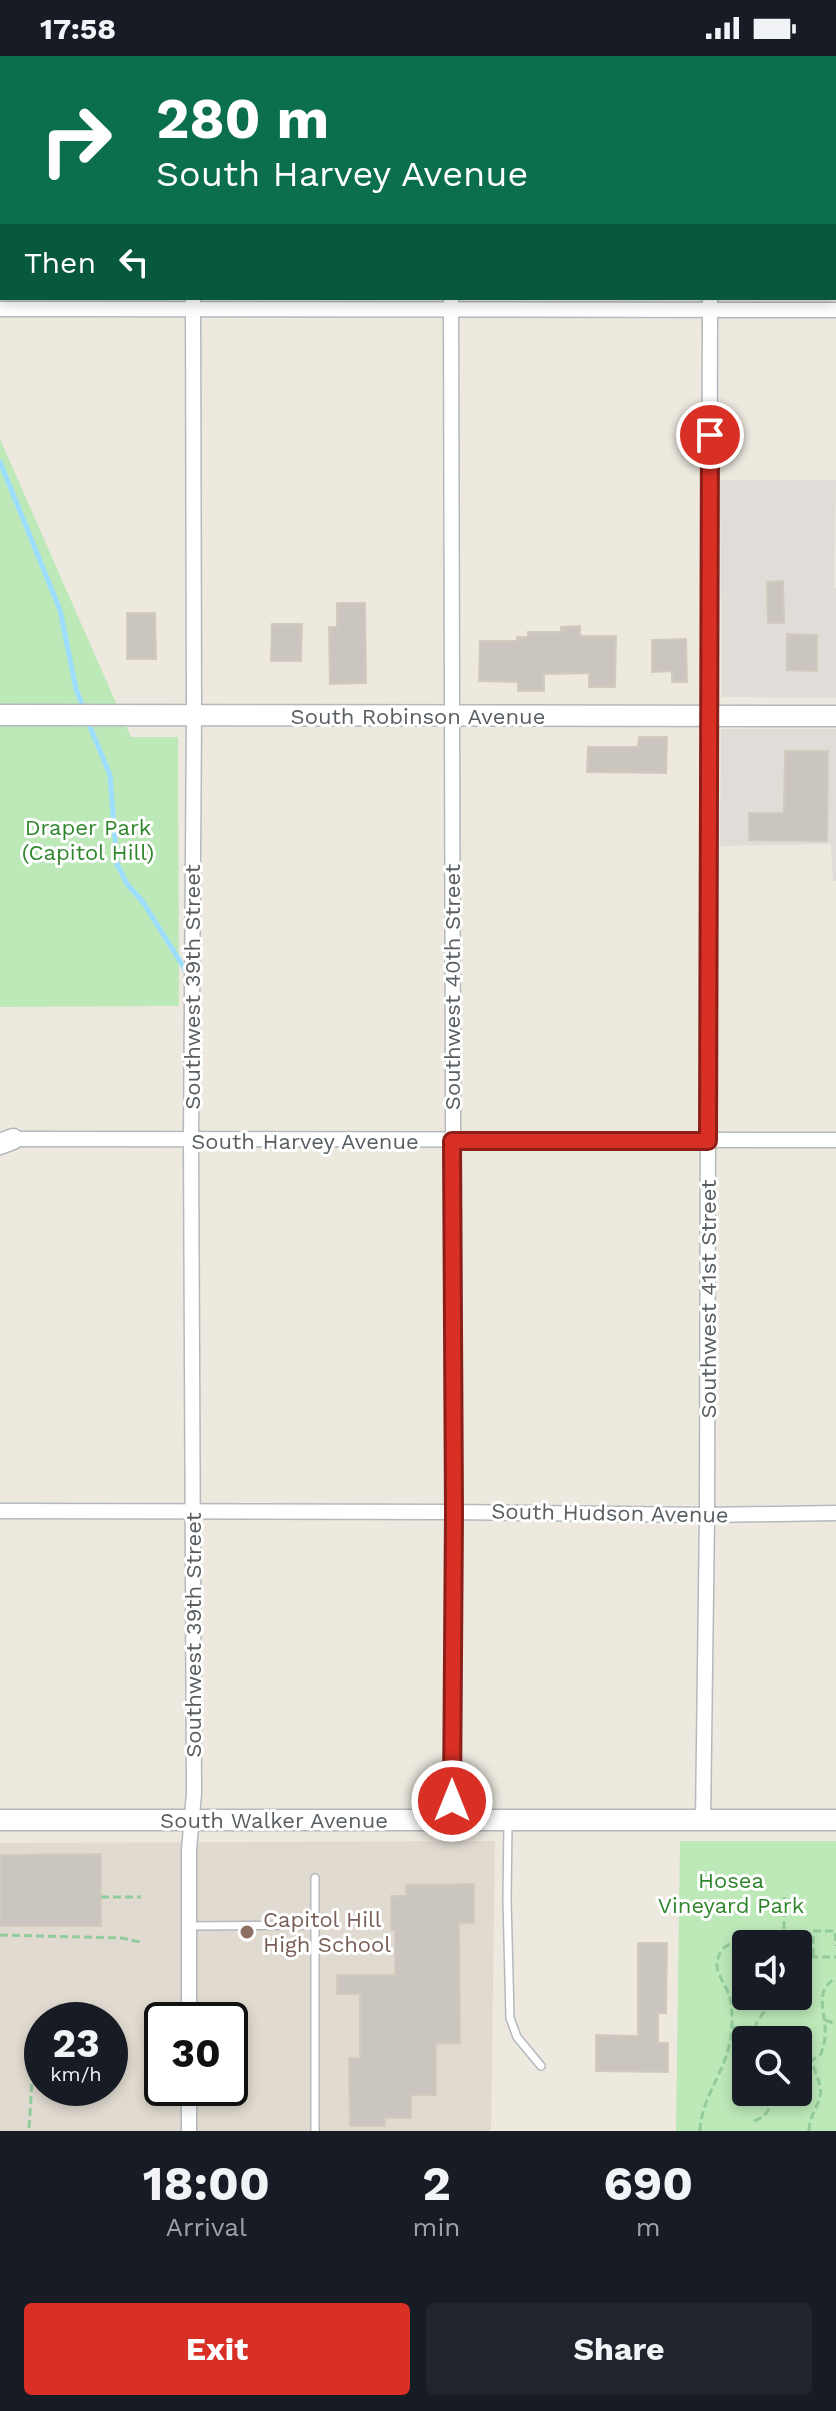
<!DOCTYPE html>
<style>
:root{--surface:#171b24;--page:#20242c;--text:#f1f3f6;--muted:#9ea1a6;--accent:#d93025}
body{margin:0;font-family:"Work Sans",sans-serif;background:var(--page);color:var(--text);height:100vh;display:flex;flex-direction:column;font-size:30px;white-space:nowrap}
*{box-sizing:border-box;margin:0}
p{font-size:26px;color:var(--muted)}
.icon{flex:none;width:44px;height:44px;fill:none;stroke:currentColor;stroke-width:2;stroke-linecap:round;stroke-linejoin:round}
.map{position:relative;height:2075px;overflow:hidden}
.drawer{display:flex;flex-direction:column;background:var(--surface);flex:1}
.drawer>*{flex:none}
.hud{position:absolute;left:0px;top:0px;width:836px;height:244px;box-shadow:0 4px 12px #0003;background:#0b6e4f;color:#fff;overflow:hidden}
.buttons{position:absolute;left:732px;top:1874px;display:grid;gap:16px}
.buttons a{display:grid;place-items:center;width:80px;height:80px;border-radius:8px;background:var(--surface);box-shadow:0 4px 12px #0003;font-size:40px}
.speed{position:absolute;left:24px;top:1946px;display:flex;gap:16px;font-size:40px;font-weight:700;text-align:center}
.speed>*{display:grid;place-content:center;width:104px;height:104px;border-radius:50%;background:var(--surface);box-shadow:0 4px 12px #0003;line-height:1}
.speed small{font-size:20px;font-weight:400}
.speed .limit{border:4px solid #111;border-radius:12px;background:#fff;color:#111}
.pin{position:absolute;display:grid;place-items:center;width:68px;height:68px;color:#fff;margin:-34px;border:4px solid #fff;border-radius:50%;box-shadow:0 2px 8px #0007}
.me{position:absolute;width:88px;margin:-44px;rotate:0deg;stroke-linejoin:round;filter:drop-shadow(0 0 6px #0008)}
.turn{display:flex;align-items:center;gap:28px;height:168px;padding:0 24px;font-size:36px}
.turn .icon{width:104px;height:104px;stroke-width:2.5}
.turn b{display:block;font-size:56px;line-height:68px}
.then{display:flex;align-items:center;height:76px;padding:0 24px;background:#0003;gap:16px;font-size:30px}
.eta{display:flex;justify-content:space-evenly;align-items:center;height:136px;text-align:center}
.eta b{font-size:48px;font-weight:700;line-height:56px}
.cta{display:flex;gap:16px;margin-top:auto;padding:16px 24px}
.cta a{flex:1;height:92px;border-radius:8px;background:var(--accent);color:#fff;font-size:32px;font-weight:700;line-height:92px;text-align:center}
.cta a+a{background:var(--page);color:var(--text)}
.status{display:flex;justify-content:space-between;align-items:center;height:56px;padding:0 40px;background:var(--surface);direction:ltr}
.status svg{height:22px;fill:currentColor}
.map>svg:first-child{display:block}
.industrial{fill:#e0dcd7}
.education{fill:#e0dad0;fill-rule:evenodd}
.green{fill:#bde8b8;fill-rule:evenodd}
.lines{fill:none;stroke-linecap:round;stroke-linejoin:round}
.stream{stroke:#9ddeff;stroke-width:5}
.building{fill:#cac5be;stroke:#d2cabd;stroke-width:2}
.lane-casing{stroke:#b5b9be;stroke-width:10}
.street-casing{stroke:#b5b9be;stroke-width:17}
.secondary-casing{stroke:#b3b8be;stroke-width:23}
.path{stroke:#92cc9d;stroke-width:3;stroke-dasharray:8 4;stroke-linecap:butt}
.lane{stroke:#fff;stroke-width:7}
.street{stroke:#fff;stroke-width:14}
.secondary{stroke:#fff;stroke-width:20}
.route-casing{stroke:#8d1f18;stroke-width:20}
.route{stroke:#d93025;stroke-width:14}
.education-dot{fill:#8d6e63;stroke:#fff;stroke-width:3}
.labels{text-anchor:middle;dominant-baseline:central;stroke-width:6;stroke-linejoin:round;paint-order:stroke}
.street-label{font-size:22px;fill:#585e62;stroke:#fff}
.park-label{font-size:22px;fill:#30862c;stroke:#fff}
.education-label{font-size:22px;fill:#785e54;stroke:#fff;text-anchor:start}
</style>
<div class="status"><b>17:58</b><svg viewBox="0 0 49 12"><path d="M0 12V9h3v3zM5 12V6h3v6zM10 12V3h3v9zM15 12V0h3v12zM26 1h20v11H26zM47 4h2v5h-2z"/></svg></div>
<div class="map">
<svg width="836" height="2075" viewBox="0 0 836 2075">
<rect width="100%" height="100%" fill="#ede9df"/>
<!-- industrial -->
<path class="industrial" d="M 720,424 L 836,424 L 834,532 L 836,532 L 836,642 L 722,641 Z
M 721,673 L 836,673 L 836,825 L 833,825 L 831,788 L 720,790 Z"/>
<!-- education -->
<path class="education" d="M 495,1785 L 491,2075 L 0,2075 L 0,1787 ZM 42,1964 L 110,1964 L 110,2032 L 42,2032 ZM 162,1964 L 230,1964 L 230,2032 L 162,2032 Z"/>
<!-- green -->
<path class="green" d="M 0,0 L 182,0 L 182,2 L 2,2 L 2,242 L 173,242 L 169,245 L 0,244 Z
M 0,383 L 131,681 L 178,681 L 179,950 L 0,951 Z
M 680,1785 L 836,1785 L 836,2075 L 676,2075 ZM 746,1888 L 798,1888 L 798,1940 L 746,1940 ZM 746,1984 L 798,1984 L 798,2036 L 746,2036 Z"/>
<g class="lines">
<!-- stream -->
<path class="stream" d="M 178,0 L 179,2
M 0,406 L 60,554 L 76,633 L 84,653
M 88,666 L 110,719 L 117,808 L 127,828 L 143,846 L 186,915"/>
</g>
<!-- building -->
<path class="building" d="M 783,525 L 784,567 L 768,567 L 767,526 Z
M 337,547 L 365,547 L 366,627 L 330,628 L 329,571 L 337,571 Z
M 127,557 L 155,557 L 156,603 L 127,603 Z
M 272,568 L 302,568 L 301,605 L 271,605 Z
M 580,570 L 580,580 L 616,580 L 615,631 L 589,631 L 589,617 L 544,618 L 544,635 L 518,635 L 518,626 L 479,625 L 480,585 L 517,585 L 517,581 L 528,581 L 528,576 L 561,576 L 561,571 Z
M 787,578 L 817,579 L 817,615 L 787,614 Z
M 686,583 L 687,626 L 672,626 L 672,615 L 652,616 L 652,584 Z
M 639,681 L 667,681 L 666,717 L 587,716 L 588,691 L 638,691 Z
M 785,695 L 828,695 L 827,785 L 749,784 L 749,757 L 784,757 Z
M 101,1798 L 101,1870 L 0,1870 L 0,1799 Z
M 474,1828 L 474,1867 L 459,1867 L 460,1987 L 436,1988 L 436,2039 L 411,2039 L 411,2062 L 385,2062 L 385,2070 L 350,2070 L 349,2002 L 360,2002 L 360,1938 L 337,1938 L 337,1919 L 395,1919 L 395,1874 L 391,1874 L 391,1840 L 406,1840 L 406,1829 Z
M 638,1887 L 667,1887 L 666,1957 L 658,1957 L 658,1987 L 668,1987 L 668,2016 L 596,2015 L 596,1979 L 638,1980 Z"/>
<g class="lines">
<defs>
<path id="lane" d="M 508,1767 L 507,1843 L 510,1962 L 517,1981 L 541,2010
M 315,1822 L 315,2075
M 189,1870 L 315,1869"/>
<path id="street" d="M 450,0 L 450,2
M 710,2 L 710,0
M 451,242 L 454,1456 L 451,1765
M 0,253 L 836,254
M 13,1083 L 836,1084
M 0,1455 L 454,1456 L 707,1459 L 836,1457
M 703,1765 L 707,1459 L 710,242
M 189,1964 L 189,1794 L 194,1737 L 191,1084 L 194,660 L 193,242
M 189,2032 L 189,2075"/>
<path id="secondary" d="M 0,659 L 836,660
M 0,1088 L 13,1083
M 0,1764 L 836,1764"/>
</defs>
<!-- lane casing -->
<use href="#lane" class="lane-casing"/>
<!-- street casing -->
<use href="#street" class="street-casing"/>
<!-- secondary casing -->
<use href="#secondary" class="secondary-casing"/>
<!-- path -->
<path class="path" d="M 101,1841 L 141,1841
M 784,1841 L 784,1888
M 813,1875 L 835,1875 L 836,1890
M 0,1879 L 122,1882 L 140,1886
M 813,1880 L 813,1901
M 798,1901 L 836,1901
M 825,1964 L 836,1968
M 731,1971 L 755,1971
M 762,1984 L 756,1968 L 774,1940
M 798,2009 L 807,2008 L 821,1998 C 824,1989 826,1981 825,1971 C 824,1952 815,1934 836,1922
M 754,2065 C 770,2059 770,2050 775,2036
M 29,2072 L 33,2010
M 700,2075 C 701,2041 727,2014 731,1980 C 732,1968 733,1954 730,1942 C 727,1929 713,1916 718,1902 C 722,1888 735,1884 748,1888
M 809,2075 C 809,2062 815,2056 819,2044 C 824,2032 816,2019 812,2007"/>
<!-- lane -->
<use href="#lane" class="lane"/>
<!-- street -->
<use href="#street" class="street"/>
<!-- secondary -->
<use href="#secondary" class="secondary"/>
</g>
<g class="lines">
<defs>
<path id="route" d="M 452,1745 L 454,1456 L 452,1085 L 708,1085 L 710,379"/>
</defs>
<!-- route casing -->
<use href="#route" class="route-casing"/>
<!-- route -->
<use href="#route" class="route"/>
</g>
<!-- markers -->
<circle class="education-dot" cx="247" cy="1876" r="8"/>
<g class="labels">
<!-- street labels -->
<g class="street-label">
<text x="418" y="660">South Robinson Avenue</text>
<text transform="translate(192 931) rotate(-90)">Southwest 39th Street</text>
<text transform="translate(452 931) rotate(-90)">Southwest 40th Street</text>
<text x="305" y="1085">South Harvey Avenue</text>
<text transform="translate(708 1243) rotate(-90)">Southwest 41st Street</text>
<text transform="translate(610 1457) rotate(1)">South Hudson Avenue</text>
<text transform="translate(193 1579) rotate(-90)">Southwest 39th Street</text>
<text x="274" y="1764">South Walker Avenue</text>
</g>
<!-- park labels -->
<g class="park-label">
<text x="88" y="771">Draper Park<tspan x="88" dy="25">(Capitol Hill)</tspan></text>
<text x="731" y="1824">Hosea<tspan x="731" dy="25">Vineyard Park</tspan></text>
</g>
<!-- education labels -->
<g class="education-label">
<text x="263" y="1863">Capitol Hill<tspan x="263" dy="25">High School</tspan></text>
</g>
</g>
</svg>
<div class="buttons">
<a><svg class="icon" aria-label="sound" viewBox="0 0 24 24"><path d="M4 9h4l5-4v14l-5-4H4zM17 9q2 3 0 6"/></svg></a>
<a><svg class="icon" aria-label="search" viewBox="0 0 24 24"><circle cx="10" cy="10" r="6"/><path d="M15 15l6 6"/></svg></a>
</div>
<div class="speed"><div>23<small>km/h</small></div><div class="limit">30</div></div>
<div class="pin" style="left:710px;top:379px;background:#d93025"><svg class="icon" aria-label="arrive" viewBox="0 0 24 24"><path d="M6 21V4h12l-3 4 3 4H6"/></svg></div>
<svg class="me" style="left:452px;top:1745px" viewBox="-20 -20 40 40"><circle r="17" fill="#d93025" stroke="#fff" stroke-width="3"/><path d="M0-11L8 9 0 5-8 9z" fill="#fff"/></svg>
<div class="hud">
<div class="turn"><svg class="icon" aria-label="right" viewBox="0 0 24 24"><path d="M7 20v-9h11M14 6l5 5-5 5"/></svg><div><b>280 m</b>South Harvey Avenue</div></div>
<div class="then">Then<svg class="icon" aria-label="left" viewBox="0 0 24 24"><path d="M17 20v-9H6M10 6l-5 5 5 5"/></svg></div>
</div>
</div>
<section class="drawer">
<div class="eta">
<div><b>18:00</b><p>Arrival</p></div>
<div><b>2</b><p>min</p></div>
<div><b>690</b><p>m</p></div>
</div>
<div class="cta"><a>Exit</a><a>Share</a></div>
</section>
